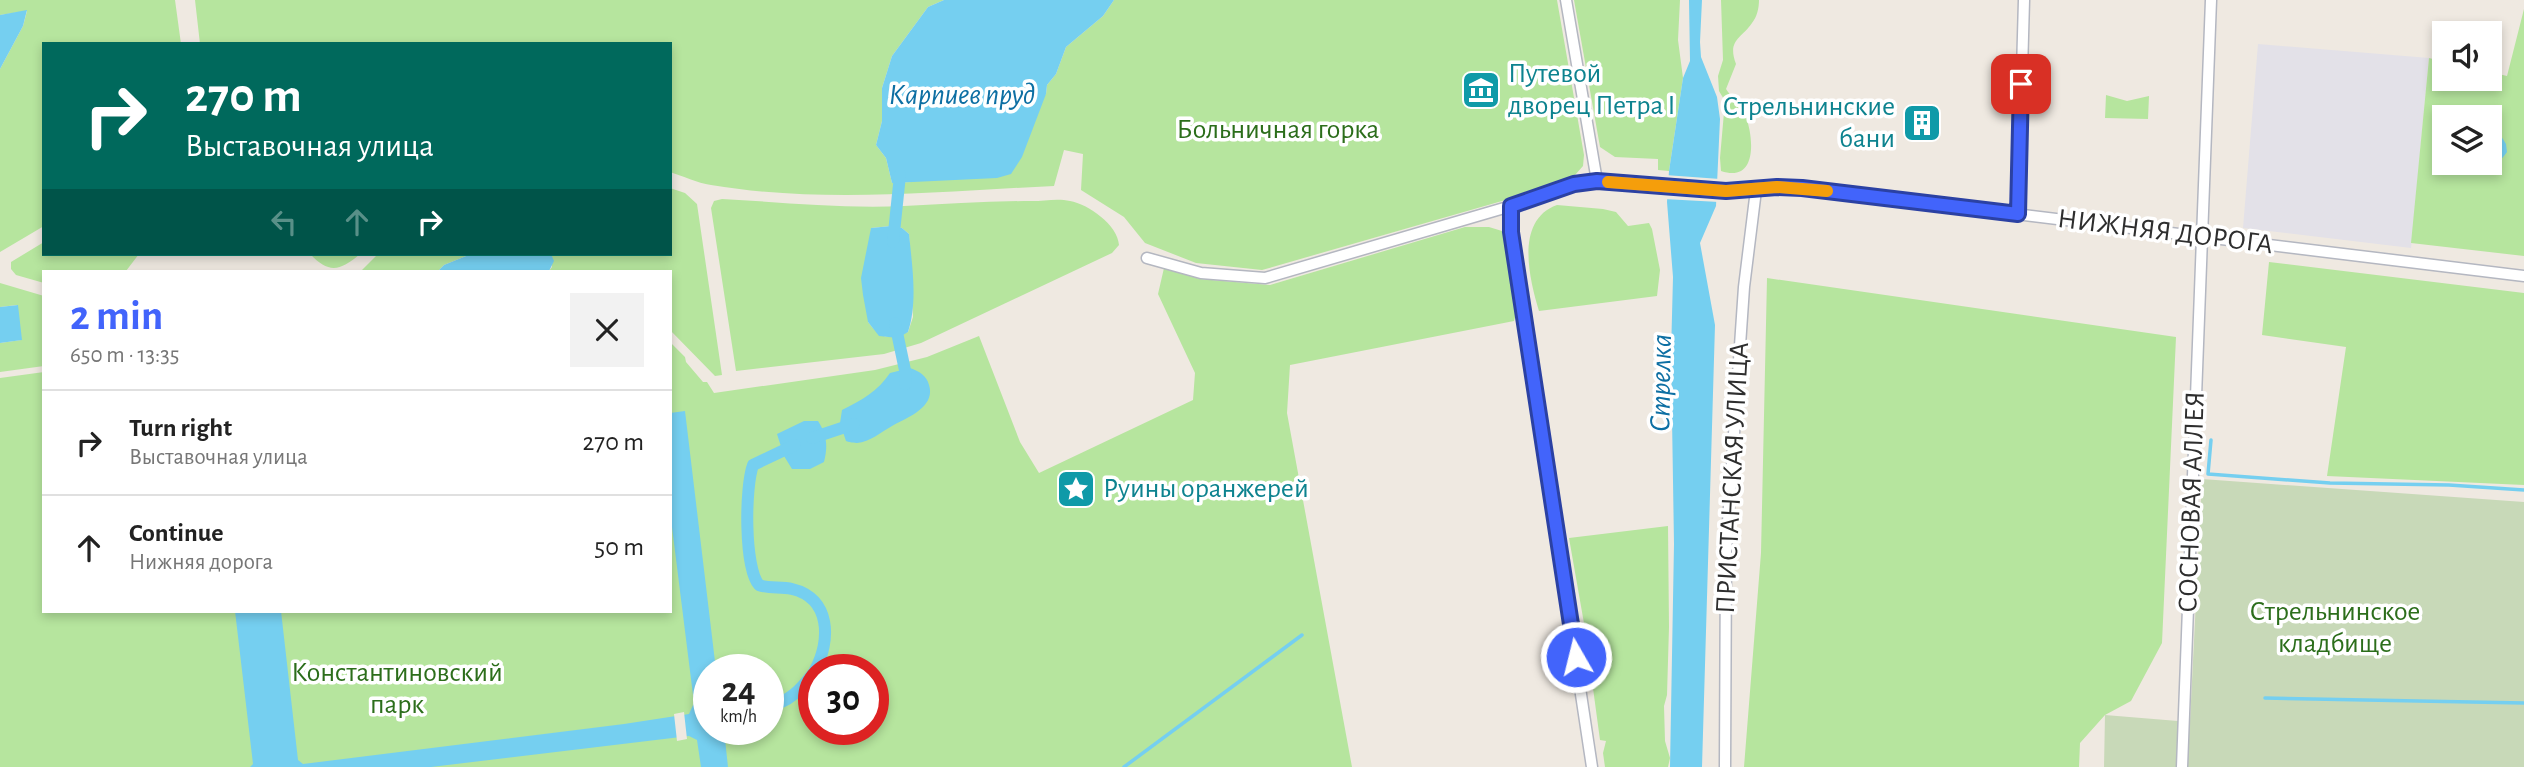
<!DOCTYPE html>
<meta charset="utf-8">
<style>
:root{--surface:#fff;--page:#f2f2f2;--text:#222;--muted:#767676;--line:#e0e0e0;--accent:#4264fb}
body{margin:0;font-family:"Alegreya Sans",sans-serif;background:var(--page);color:var(--text);height:100vh;display:flex;flex-direction:column;font-size:26px;white-space:nowrap}
*{box-sizing:border-box;margin:0}
p{font-size:23px;color:var(--muted)}
.icon{flex:none;width:38px;height:38px;fill:none;stroke:currentColor;stroke-width:2;stroke-linecap:round;stroke-linejoin:round}
.map{position:relative;flex:1;overflow:hidden}
.side{position:absolute;left:42px;top:270px;width:630px;height:343px;display:flex;flex-direction:column;background:var(--surface);border-radius:0px;box-shadow:0 4px 10px #0003}
.side>*{flex:none}
.top-card{position:absolute;left:42px;top:42px;width:630px;height:214px;border-radius:0px;box-shadow:0 4px 10px #0003;background:#00695c;color:#fff;overflow:hidden}
.controls{position:absolute;left:2432px;top:21px;display:grid;gap:14px}
.controls a{display:grid;place-items:center;width:70px;height:70px;border-radius:0px;background:var(--surface);box-shadow:0 4px 10px #0003;font-size:35px}
.speed{position:absolute;left:693px;top:654px;display:flex;gap:14px;font-size:35px;font-weight:700;text-align:center}
.speed>*{display:grid;place-content:center;width:91px;height:91px;border-radius:50%;background:var(--surface);box-shadow:0 4px 10px #0003;line-height:1}
.speed small{font-size:18px;font-weight:400}
.speed .limit{border:10px solid #d22;background:#fff;color:#111}
.pin{position:absolute;display:grid;place-items:center;width:60px;height:60px;color:#fff;margin:-30px;border-radius:14px;box-shadow:0 4px 10px #0006}
.me{position:absolute;width:77px;margin:-38px;rotate:352deg;stroke-linejoin:round;filter:drop-shadow(0 0 5px #0008)}
.turn{display:flex;align-items:center;gap:24px;height:147px;padding:0 28px;font-size:32px}
.turn .icon{width:91px;height:91px;stroke-width:2.5}
.turn b{display:block;font-size:49px;line-height:60px}
.lanes{display:flex;align-items:center;height:66px;padding:0 28px;background:#0003;justify-content:center;gap:35px;direction:ltr}
.lanes .off{opacity:.35}
.round{display:grid;place-items:center;flex:none;width:74px;height:74px;border-radius:0px;background:var(--page)}
.summary{display:flex;align-items:center;justify-content:space-between;height:119px;padding:0 28px}
h1{font-size:42px;font-weight:700;line-height:52px;color:var(--accent)}
ul{padding:0;list-style:none}
li{display:flex;align-items:center;gap:21px;height:105px;padding:0 28px;border-top:2px solid var(--line)}
li div{flex:1}
li b{display:block;font-size:26px}
li em{font-style:normal}
.map>svg:first-child{display:block}
.industrial{fill:#e3e1e8}
.green{fill:#b6e59e;fill-rule:evenodd}
.cemetery{fill:#c8d9b8}
.water{fill:#75cff0}
.pier{fill:#efe9e1}
.lines{fill:none;stroke-linecap:round;stroke-linejoin:round}
.stream{stroke:#75cff0;stroke-width:3.5}
.canal{stroke:#75cff0;stroke-width:12}
.minor-casing{stroke:#b4b7c1;stroke-width:13}
.minor{stroke:#fff;stroke-width:10}
.route-casing{stroke:#2b41a3;stroke-width:18}
.route{stroke:#4264fb;stroke-width:12}
.slow{stroke:#f59e0b;stroke-width:12}
.labels{text-anchor:middle;dominant-baseline:central;stroke-width:7;stroke-linejoin:round;paint-order:stroke}
.culture-label{font-size:28px;fill:#0d838f;stroke:#fff;text-anchor:start}
.park-label{font-size:28px;fill:#2c6e1b;stroke:#fff}
.street-label{font-size:28px;fill:#2e2e2e;stroke:#fff}
.water-label{font-size:30px;font-style:italic;fill:#0d6fa3;stroke:#fff}
</style>
<div class="map">
<svg width="2524" height="767" viewBox="0 0 2524 767">
<rect width="100%" height="100%" fill="#efe9e1"/>
<!-- industrial -->
<path class="industrial" d="M 2258,44 L 2429,58 L 2411,248 L 2243,228 Z"/>
<!-- green -->
<path class="green" d="M 0,0 L 175,0 L 181,44 L 44,44 L 44,226 L 0,252 L 0,69 L 23,26 L 27,11 L 0,15 Z
M 195,0 L 944,0 L 928,7 L 892,56 L 882,88 L 882,121 L 876,145 L 886,158 L 892,183 L 911,182 L 1046,94 L 1047,85 L 1056,74 L 1066,47 L 1103,16 L 1114,0 L 1557,0 L 1584,155 L 1583,166 L 1575,175 L 1509,199 L 1262,270 L 1196,263 L 1145,243 L 1124,217 L 1081,190 L 1083,154 L 1064,150 L 1054,186 C 941,191 824,204 711,185 C 697,183 683,176 670,172 L 670,44 L 200,44 Z
M 1574,0 L 1680,0 L 1678,40 L 1683,78 L 1669,171 L 1658,170 L 1658,159 L 1615,157 L 1600,147 Z
M 1721,0 L 1759,0 C 1759,8 1757,17 1752,23 C 1741,39 1727,40 1736,64 L 1726,89 C 1732,98 1743,107 1746,117 C 1754,139 1757,183 1721,171 L 1720,158 L 1725,101 L 1719,91 L 1718,76 L 1723,60 Z
M 2524,9 L 2524,256 L 2411,243 L 2429,58 L 2445,62 L 2445,79 L 2490,79 L 2490,72 L 2507,76 ZM 2445,117 L 2490,117 L 2490,163 L 2445,163 Z
M 2106,95 L 2127,101 L 2149,96 L 2148,119 L 2105,118 Z
M 670,188 L 685,193 L 697,204 L 722,375 L 715,376 L 670,330 L 670,271 L 549,271 L 552,267 L 551,254 L 670,254 Z
M 722,199 C 782,202 843,209 904,206 C 947,204 989,201 1032,201 C 1044,201 1058,198 1070,201 C 1088,204 1118,225 1119,245 L 1112,253 L 921,343 L 884,354 L 736,371 L 711,208 L 714,201 ZM 891,226 L 902,228 L 909,234 L 913,317 L 908,332 C 886,338 883,341 868,322 L 871,228 Z
M 1557,205 L 1603,209 L 1616,212 L 1628,226 L 1649,223 L 1652,229 L 1660,270 L 1657,296 L 1539,311 C 1529,278 1515,220 1557,205 Z
M 1465,227 L 1489,227 L 1502,231 L 1508,245 L 1516,314 L 1514,321 L 1290,365 L 1287,413 L 1352,767 L 0,767 L 0,378 L 44,372 L 44,611 L 670,611 L 670,342 L 685,357 L 686,362 L 703,382 L 707,382 L 714,393 L 875,370 L 927,357 L 979,336 L 1020,442 L 1039,473 L 1193,400 L 1195,373 L 1158,294 L 1164,268 L 1200,279 L 1270,285 ZM 709,670 L 768,670 L 768,730 L 709,730 ZM 814,670 L 873,670 L 873,730 L 814,730 Z
M 44,242 L 44,254 L 139,254 L 126,271 L 44,271 L 44,283 L 16,275 L 11,269 L 11,262 Z
M 310,254 L 360,254 C 340,271 329,274 310,254 Z
M 378,254 L 471,254 L 444,265 L 438,271 L 361,271 Z
M 2269,262 L 2524,293 L 2524,485 L 2327,476 L 2346,347 L 2262,335 Z
M 1767,278 L 2176,337 L 2162,643 L 2131,701 L 2105,715 L 2080,743 L 2079,767 L 1744,767 L 1761,553 Z
M 0,283 L 44,296 L 44,366 L 0,372 L 0,343 L 21,340 L 17,305 L 0,307 Z
M 1668,526 L 1669,627 L 1667,695 L 1664,706 L 1665,741 L 1670,758 L 1668,767 L 1605,767 L 1603,753 L 1606,741 L 1600,740 L 1585,629 L 1569,538 Z"/>
<!-- cemetery -->
<path class="cemetery" d="M 2202,479 L 2524,502 L 2524,767 L 2104,767 L 2105,715 L 2190,722 Z"/>
<!-- water -->
<path class="water" d="M 944,0 L 1114,0 L 1103,16 L 1066,47 L 1056,74 L 1047,85 L 1046,94 L 1022,157 L 1011,174 L 997,178 L 892,183 L 886,158 L 876,145 L 882,121 L 882,88 L 892,56 L 928,7 Z
M 1689,0 L 1702,0 L 1700,42 L 1701,57 L 1717,97 L 1720,119 L 1716,206 L 1700,243 L 1715,325 L 1702,767 L 1670,767 L 1674,544 L 1671,354 L 1673,277 L 1667,202 L 1669,171 L 1683,78 L 1690,61 Z
M 27,10 L 23,26 L 0,69 L 0,15 Z
M 2490,133 L 2501,136 L 2506,144 L 2507,152 C 2499,164 2491,166 2477,165 L 2475,163 L 2490,163 Z
M 891,226 L 902,228 L 909,234 C 912,265 918,302 908,332 L 898,338 L 879,336 L 868,322 L 863,295 L 861,278 L 871,228 Z
M 471,254 L 551,254 L 554,261 L 549,271 L 438,271 L 444,265 Z
M 18,305 L 22,340 L 0,343 L 0,307 Z
M 910,368 C 919,371 927,376 929,385 C 936,407 907,418 892,426 C 881,432 870,442 857,443 C 856,443 847,442 846,441 L 840,423 L 842,410 C 862,400 878,391 890,373 Z
M 685,411 L 716,670 L 709,670 L 709,730 L 724,730 L 728,767 L 701,767 L 697,740 L 689,736 L 431,767 L 250,767 L 253,764 L 235,611 L 281,611 L 298,760 L 303,764 L 624,724 L 689,714 L 694,703 L 670,511 L 670,413 Z
M 804,421 L 818,421 C 827,435 828,446 824,462 L 810,469 L 792,469 L 784,456 L 777,434 Z"/>
<!-- pier -->
<path class="pier" d="M 1665,175 L 1720,179 L 1719,202 L 1664,199 Z
M 684,712 L 687,739 L 677,741 L 674,714 Z"/>
<g class="lines">
<!-- stream -->
<path class="stream" d="M 2211,440 L 2208,474 L 2330,483 L 2449,485 L 2524,490
M 2265,698 L 2524,703
M 1124,767 L 1302,635"/>
<!-- canal -->
<path class="canal" d="M 893,242 L 900,175
M 895,323 L 906,375 L 905,384
M 812,438 L 854,424
M 795,445 L 753,465 C 745,487 744,567 759,585 C 770,589 781,586 792,589 C 831,598 831,641 815,670
M 768,706 C 789,703 802,688 814,672"/>
<defs>
<path id="minor" d="M 1566,0 L 1597,181
M 1511,206 L 1511,232 L 1592,767
M 2018,214 L 2024,0
M 1147,258 L 1201,273 L 1265,278 L 1511,206 L 1574,184 L 1597,181 L 1726,191 L 1777,187 L 1802,188 L 2524,276
M 1725,767 L 1726,551 L 1744,287 L 1756,190
M 2182,767 L 2211,0"/>
</defs>
<!-- minor casing -->
<use href="#minor" class="minor-casing"/>
<!-- minor -->
<use href="#minor" class="minor"/>
</g>
<g class="lines">
<defs>
<path id="route" d="M 1576,657 L 1511,232 L 1511,206 L 1574,184 L 1597,181 L 1726,191 L 1777,187 L 1802,188 L 2018,214 L 2021,84"/>
</defs>
<!-- route casing -->
<use href="#route" class="route-casing"/>
<!-- route -->
<use href="#route" class="route"/>
<!-- slow -->
<path class="slow" d="M 1608,182 L 1726,191 L 1777,187 L 1827,191"/>
</g>
<!-- icons -->
<defs>
<symbol id="museum-square" viewBox="-11 -11 22 22"><rect x="-9" y="-9" width="18" height="18" rx="4" fill="#0f9aa8" stroke="#fff"/><path d="M0-6L6-3V-2H-6V-3ZM-5-1h2V3h-2ZM-1-1h2V3h-2ZM3-1h2V3H3ZM-6 4H6V6H-6Z" fill="#fff"/></symbol>
<symbol id="building-square" viewBox="-11 -11 22 22"><rect x="-9" y="-9" width="18" height="18" rx="4" fill="#0f9aa8" stroke="#fff"/><path d="M-4-6H4V6H1V3H-1V6H-4ZM-2.5-4.3h1.7v1.8h-1.7ZM.8-4.3h1.7v1.8H.8ZM-2.5-1h1.7V.8h-1.7ZM.8-1h1.7V.8H.8Z" fill="#fff"/></symbol>
<symbol id="sight-square" viewBox="-11 -11 22 22"><rect x="-9" y="-9" width="18" height="18" rx="4" fill="#0f9aa8" stroke="#fff"/><path d="M0-6L1.8-2.2L6-1.7L2.9 1.2L3.7 5.4L0 3.3L-3.7 5.4L-2.9 1.2L-6-1.7L-1.8-2.2Z" fill="#fff"/></symbol>
</defs>
<g fill-rule="evenodd">
<use href="#museum-square" x="1459" y="68" width="44" height="44"/>
<use href="#building-square" x="1900" y="101" width="44" height="44"/>
<use href="#sight-square" x="1054" y="467" width="44" height="44"/>
</g>
<g class="labels">
<!-- culture labels -->
<g class="culture-label">
<text x="1508" y="74">Путевой<tspan x="1508" dy="32">дворец Петра I</tspan></text>
<text x="1895" y="107" text-anchor="end">Стрельнинские<tspan x="1895" dy="32">бани</tspan></text>
<text x="1103" y="489">Руины оранжерей</text>
</g>
<!-- park labels -->
<g class="park-label">
<text x="1278" y="130">Больничная горка</text>
<text x="2335" y="612">Стрельнинское<tspan x="2335" dy="32">кладбище</tspan></text>
<text x="397" y="673">Константиновский<tspan x="397" dy="32">парк</tspan></text>
</g>
<!-- street labels -->
<g class="street-label">
<text transform="translate(2165 232) rotate(7)">НИЖНЯЯ ДОРОГА</text>
<text transform="translate(1733 478) rotate(-87)">ПРИСТАНСКАЯ УЛИЦА</text>
<text transform="translate(2192 502) rotate(-88)">СОСНОВАЯ АЛЛЕЯ</text>
</g>
<!-- water labels -->
<g class="water-label">
<text x="962" y="95">Карпиев пруд</text>
<text transform="translate(1661 383) rotate(-89)">Стрелка</text>
</g>
</g>
</svg>
<div class="controls">
<a><svg class="icon" aria-label="sound" viewBox="0 0 24 24"><path d="M4 9h4l5-4v14l-5-4H4zM17 9q2 3 0 6"/></svg></a>
<a><svg class="icon" aria-label="layers" viewBox="0 0 24 24"><path d="M12 4l9 5-9 5-9-5zM3 14l9 5 9-5"/></svg></a>
</div>
<div class="speed"><div>24<small>km/h</small></div><div class="limit">30</div></div>
<div class="pin" style="left:2021px;top:84px;background:#d93025"><svg class="icon" aria-label="arrive" viewBox="0 0 24 24"><path d="M6 21V4h12l-3 4 3 4H6"/></svg></div>
<svg class="me" style="left:1576px;top:657px" viewBox="-20 -20 40 40"><circle r="17" fill="#4264fb" stroke="#fff" stroke-width="3"/><path d="M0-11L8 9 0 5-8 9z" fill="#fff"/></svg>
<div class="top-card">
<div class="turn"><svg class="icon" aria-label="right" viewBox="0 0 24 24"><path d="M7 20v-9h11M14 6l5 5-5 5"/></svg><div><b>270 m</b>Выставочная улица</div></div>
<div class="lanes"><svg class="icon off" aria-label="left" viewBox="0 0 24 24"><path d="M17 20v-9H6M10 6l-5 5 5 5"/></svg><svg class="icon off" aria-label="ahead" viewBox="0 0 24 24"><path d="M12 20V5M6 11l6-6 6 6"/></svg><svg class="icon" aria-label="right" viewBox="0 0 24 24"><path d="M7 20v-9h11M14 6l5 5-5 5"/></svg></div>
</div>
<section class="side">
<div class="summary"><div><h1>2 min</h1><p>650 m · 13:35</p></div><a class="round"><svg class="icon" aria-label="close" viewBox="0 0 24 24"><path d="M6 6l12 12M18 6L6 18"/></svg></a></div>
<ul>
<li><svg class="icon" aria-label="right" viewBox="0 0 24 24"><path d="M7 20v-9h11M14 6l5 5-5 5"/></svg><div><b>Turn right</b><p>Выставочная улица</p></div><em>270 m</em></li>
<li><svg class="icon" aria-label="ahead" viewBox="0 0 24 24"><path d="M12 20V5M6 11l6-6 6 6"/></svg><div><b>Continue</b><p>Нижняя дорога</p></div><em>50 m</em></li>
</ul>
</section>
</div>
